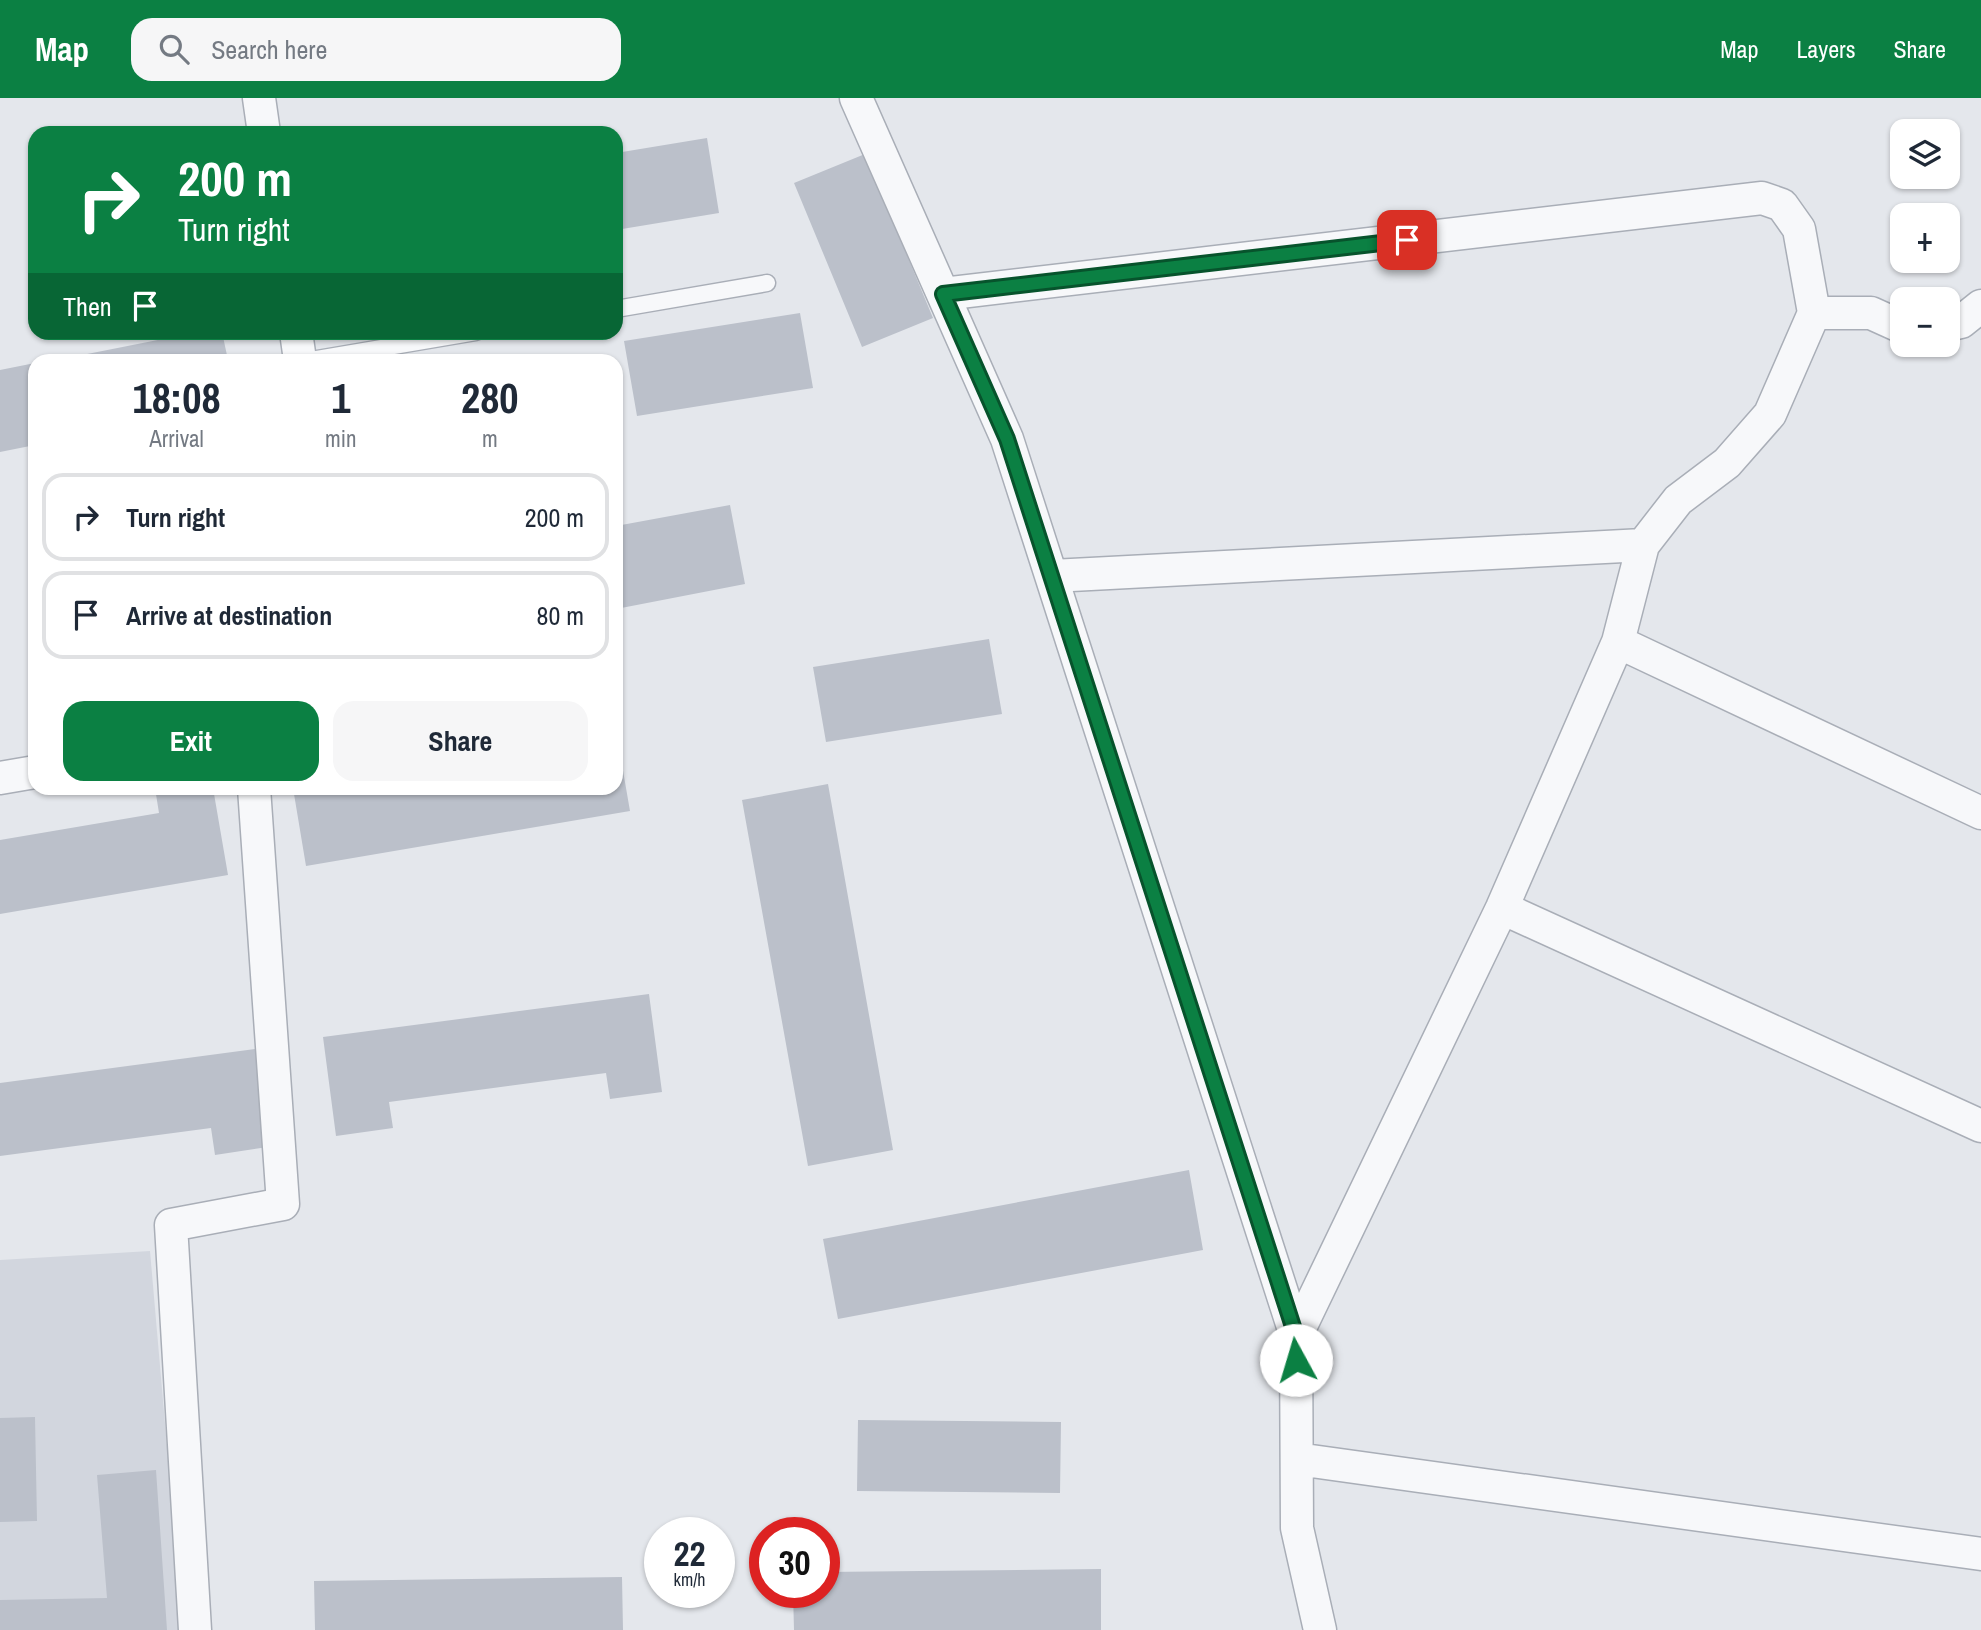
<!DOCTYPE html>
<meta charset="utf-8">
<style>
:root{--surface:#fff;--page:#f6f6f7;--text:#1f2937;--muted:#747a83;--line:#e0e1e3;--accent:#0b8043}
body{margin:0;font-family:"Archivo Narrow",sans-serif;background:var(--page);color:var(--text);height:100vh;display:flex;flex-direction:column;font-size:26px;white-space:nowrap}
*{box-sizing:border-box;margin:0}
p{font-size:23px;color:var(--muted)}
.icon{flex:none;width:38px;height:38px;fill:none;stroke:currentColor;stroke-width:2;stroke-linecap:round;stroke-linejoin:round}
.map{position:relative;flex:1;overflow:hidden}
.details{position:absolute;left:28px;top:256px;width:595px;height:441px;display:flex;flex-direction:column;background:var(--surface);border-radius:21px;box-shadow:0 2px 5px #0004}
.details>*{flex:none}
.guide{position:absolute;left:28px;top:28px;width:595px;height:214px;border-radius:21px;box-shadow:0 2px 5px #0004;background:#0b8043;color:#fff;overflow:hidden}
.tools{position:absolute;left:1890px;top:21px;display:grid;gap:14px}
.tools a{display:grid;place-items:center;width:70px;height:70px;border-radius:14px;background:var(--surface);box-shadow:0 2px 5px #0004;font-size:35px}
.speed{position:absolute;left:644px;top:1419px;display:flex;gap:14px;font-size:35px;font-weight:700;text-align:center}
.speed>*{display:grid;place-content:center;width:91px;height:91px;border-radius:50%;background:var(--surface);box-shadow:0 2px 5px #0004;line-height:1}
.speed small{font-size:18px;font-weight:400}
.speed .limit{border:10px solid #d22;background:#fff;color:#111}
.pin{position:absolute;display:grid;place-items:center;width:60px;height:60px;color:#fff;margin:-30px;border-radius:14px;box-shadow:0 4px 10px #0006}
.me{position:absolute;width:77px;margin:-38px;rotate:354deg;stroke-linejoin:round;filter:drop-shadow(0 0 5px #0008)}
.turn{display:flex;align-items:center;gap:24px;height:147px;padding:0 35px;font-size:32px}
.turn .icon{width:91px;height:91px;stroke-width:2.5}
.turn b{display:block;font-size:49px;line-height:60px}
.then{display:flex;align-items:center;height:66px;padding:0 35px;background:#0003;gap:14px;font-size:26px}
.eta{display:flex;justify-content:space-evenly;align-items:center;height:119px;text-align:center}
.eta b{font-size:42px;font-weight:700;line-height:49px}
.button{display:flex;gap:14px;margin-top:auto;padding:14px 35px}
.button a{flex:1;height:80px;border-radius:21px;background:var(--accent);color:#fff;font-size:28px;font-weight:700;line-height:80px;text-align:center}
.button a+a{background:var(--page);color:var(--text)}
ul{padding:0;list-style:none}
li{display:flex;align-items:center;gap:21px;height:88px;margin:0 14px 10px;padding:0 21px;border:4px solid var(--line);border-radius:21px}
li div{flex:1}
li b{display:block;font-size:26px}
li em{font-style:normal}
header{display:flex;align-items:center;gap:42px;box-sizing:border-box;height:98px;padding:0 35px;background:var(--accent);color:#fff}
header strong{font-size:33px}
nav{display:flex;gap:38px;margin-inline-start:auto;font-size:24px}
.search{width:490px;height:63px;background:var(--page);display:flex;align-items:center;gap:18px;box-sizing:border-box;padding:0 24px;border-radius:21px;color:var(--muted);font-size:26px}
.map>svg:first-child{display:block}
.built{fill:#d2d6de}
.building{fill:#bbc0ca}
.lines{fill:none;stroke-linecap:round;stroke-linejoin:round}
.service-casing{stroke:#a9aeb7;stroke-width:19}
.minor-casing{stroke:#a9aeb7;stroke-width:35}
.service{stroke:#f7f8fa;stroke-width:16}
.minor{stroke:#f7f8fa;stroke-width:32}
.route-casing{stroke:#07532c;stroke-width:18}
.route{stroke:#0b8043;stroke-width:12}
</style>
<header>
<strong>Map</strong>
<div class="search"><svg class="icon" aria-label="search" viewBox="0 0 24 24"><circle cx="10" cy="10" r="6"/><path d="M15 15l6 6"/></svg>Search here</div>
<nav><a>Map</a><a>Layers</a><a>Share</a></nav>
</header>
<div class="map">
<svg width="1981" height="1532" viewBox="0 0 1981 1532">
<rect width="100%" height="100%" fill="#e4e7ec"/>
<!-- built -->
<path class="built" d="M 150,1153 L 179,1486 L 178,1532 L 0,1532 L 0,1162 Z"/>
<!-- building -->
<path class="building" d="M 707,40 L 719,115 L 616,132 L 616,55 Z
M 865,56 L 933,220 L 862,249 L 794,85 Z
M 800,215 L 813,290 L 637,318 L 624,243 Z
M 198,234 L 222,234 L 228,262 L 57,262 Z
M 35,265 L 35,347 L 0,354 L 0,272 Z
M 730,407 L 745,486 L 616,511 L 616,428 Z
M 989,541 L 1002,616 L 826,644 L 813,569 Z
M 617,638 L 630,713 L 306,768 L 293,690 L 616,690 Z
M 828,686 L 893,1052 L 808,1068 L 742,702 Z
M 155,690 L 213,690 L 228,777 L 0,816 L 0,742 L 159,715 Z
M 649,896 L 662,994 L 610,1001 L 606,975 L 389,1004 L 393,1030 L 336,1038 L 323,939 Z
M 255,951 L 268,1049 L 215,1057 L 211,1030 L 0,1058 L 0,985 Z
M 1189,1072 L 1203,1152 L 838,1221 L 823,1141 Z
M 35,1319 L 37,1423 L 0,1424 L 0,1320 Z
M 858,1322 L 1061,1324 L 1060,1395 L 857,1393 Z
M 156,1372 L 167,1532 L 0,1532 L 0,1502 L 107,1500 L 97,1377 Z
M 1101,1471 L 1101,1532 L 794,1532 L 793,1494 L 824,1494 L 824,1474 Z
M 622,1479 L 623,1532 L 315,1532 L 314,1483 Z"/>
<g class="lines">
<defs>
<path id="service" d="M 616,211 L 767,185
M 311,262 L 476,234"/>
<path id="minor" d="M 259,0 L 264,35
M 856,0 L 1007,341 L 1296,1238 L 1297,1430 L 1320,1532
M 943,196 L 1762,100 L 1782,107 L 1799,131 L 1814,215 L 1770,316 L 1727,365 L 1678,402 L 1643,447 L 1618,544 L 1502,810 L 1296,1238
M 1814,215 L 1871,215 L 1902,229
M 1948,227 L 1961,224 L 1981,208
M 296,234 L 300,262
M 1052,478 L 1643,447
M 1618,544 L 1981,715
M 0,680 L 35,674
M 1502,810 L 1981,1028
M 1297,1361 L 1981,1456
M 195,1532 L 171,1127 L 283,1106 L 254,690"/>
</defs>
<!-- service casing -->
<use href="#service" class="service-casing"/>
<!-- minor casing -->
<use href="#minor" class="minor-casing"/>
<!-- service -->
<use href="#service" class="service"/>
<!-- minor -->
<use href="#minor" class="minor"/>
</g>
<g class="lines">
<defs>
<path id="route" d="M 1296,1262 L 1296,1238 L 1007,341 L 943,196 L 1407,142"/>
</defs>
<!-- route casing -->
<use href="#route" class="route-casing"/>
<!-- route -->
<use href="#route" class="route"/>
</g>
</svg>
<div class="tools">
<a><svg class="icon" aria-label="layers" viewBox="0 0 24 24"><path d="M12 4l9 5-9 5-9-5zM3 14l9 5 9-5"/></svg></a>
<a>+</a>
<a>−</a>
</div>
<div class="speed"><div>22<small>km/h</small></div><div class="limit">30</div></div>
<div class="pin" style="left:1407px;top:142px;background:#d93025"><svg class="icon" aria-label="arrive" viewBox="0 0 24 24"><path d="M6 21V4h12l-3 4 3 4H6"/></svg></div>
<svg class="me" style="left:1296px;top:1262px" viewBox="-20 -20 40 40"><circle r="19" fill="#fff"/><path d="M0-13L10 11 0 6-10 11z" fill="#0b8043"/></svg>
<div class="guide">
<div class="turn"><svg class="icon" aria-label="right" viewBox="0 0 24 24"><path d="M7 20v-9h11M14 6l5 5-5 5"/></svg><div><b>200 m</b>Turn right</div></div>
<div class="then">Then<svg class="icon" aria-label="arrive" viewBox="0 0 24 24"><path d="M6 21V4h12l-3 4 3 4H6"/></svg></div>
</div>
<section class="details">
<div class="eta">
<div><b>18:08</b><p>Arrival</p></div>
<div><b>1</b><p>min</p></div>
<div><b>280</b><p>m</p></div>
</div>
<ul>
<li><svg class="icon" aria-label="right" viewBox="0 0 24 24"><path d="M7 20v-9h11M14 6l5 5-5 5"/></svg><div><b>Turn right</b></div><em>200 m</em></li>
<li><svg class="icon" aria-label="arrive" viewBox="0 0 24 24"><path d="M6 21V4h12l-3 4 3 4H6"/></svg><div><b>Arrive at destination</b></div><em>80 m</em></li>
</ul>
<div class="button"><a>Exit</a><a>Share</a></div>
</section>
</div>
